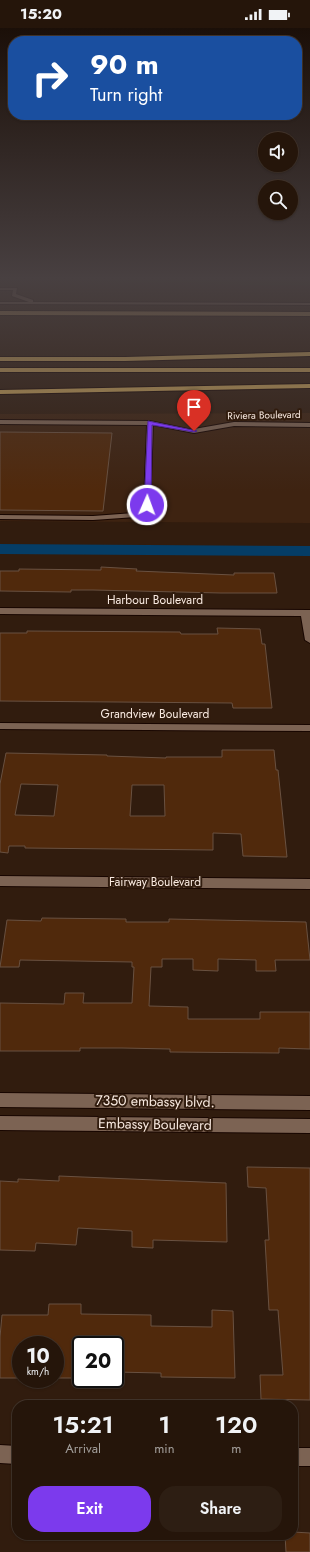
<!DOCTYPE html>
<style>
:root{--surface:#25150a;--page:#2d1e13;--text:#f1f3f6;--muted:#a39f9c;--line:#42342b;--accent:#7c3aed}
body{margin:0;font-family:Jost,sans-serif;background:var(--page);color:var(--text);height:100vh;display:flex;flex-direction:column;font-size:15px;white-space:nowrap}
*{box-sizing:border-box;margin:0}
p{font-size:13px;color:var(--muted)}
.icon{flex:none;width:22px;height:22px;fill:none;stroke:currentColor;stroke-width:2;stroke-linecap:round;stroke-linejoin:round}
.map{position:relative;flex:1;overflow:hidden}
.details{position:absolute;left:12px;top:1372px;width:286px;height:140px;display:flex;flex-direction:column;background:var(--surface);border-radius:16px;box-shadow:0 1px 3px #0004,0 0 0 1px var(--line)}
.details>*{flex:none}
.banner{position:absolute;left:8px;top:8px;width:294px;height:84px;border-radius:16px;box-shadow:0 1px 3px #0004,0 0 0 1px var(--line);background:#1a4fa0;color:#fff;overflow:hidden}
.controls{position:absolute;left:258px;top:104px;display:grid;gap:8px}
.controls a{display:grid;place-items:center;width:40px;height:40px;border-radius:50%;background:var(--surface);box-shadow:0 1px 3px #0004,0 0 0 1px var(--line);font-size:20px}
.speed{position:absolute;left:12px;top:1308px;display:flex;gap:8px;font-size:20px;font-weight:700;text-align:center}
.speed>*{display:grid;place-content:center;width:52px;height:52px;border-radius:50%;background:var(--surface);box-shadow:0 1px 3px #0004,0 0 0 1px var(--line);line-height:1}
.speed small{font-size:10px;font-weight:400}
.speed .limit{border:2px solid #111;border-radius:6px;background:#fff;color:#111}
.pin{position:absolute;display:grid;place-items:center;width:34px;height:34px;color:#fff;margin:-41px -17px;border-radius:50% 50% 50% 0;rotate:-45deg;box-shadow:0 0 4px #0007}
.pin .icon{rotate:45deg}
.me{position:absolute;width:44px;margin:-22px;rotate:2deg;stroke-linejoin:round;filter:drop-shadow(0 0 3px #0008)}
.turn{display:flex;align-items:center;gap:14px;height:84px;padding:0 16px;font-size:18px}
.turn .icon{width:52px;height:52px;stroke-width:2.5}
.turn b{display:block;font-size:28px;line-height:34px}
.eta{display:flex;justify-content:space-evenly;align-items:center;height:68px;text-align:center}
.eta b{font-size:24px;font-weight:600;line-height:28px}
.primary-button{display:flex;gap:8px;margin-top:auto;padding:8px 16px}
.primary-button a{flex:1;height:46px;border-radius:16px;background:var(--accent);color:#fff;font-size:16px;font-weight:600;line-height:46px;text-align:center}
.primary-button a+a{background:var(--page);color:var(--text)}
.status{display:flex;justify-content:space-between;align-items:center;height:28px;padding:0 20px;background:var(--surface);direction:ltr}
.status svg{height:11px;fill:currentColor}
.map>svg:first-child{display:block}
.built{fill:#3e2311}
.green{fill:#273106}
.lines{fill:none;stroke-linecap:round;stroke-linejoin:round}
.canal{fill:#053d66;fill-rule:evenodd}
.building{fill:#50290c;stroke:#695141;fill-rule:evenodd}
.service-casing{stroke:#180600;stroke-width:2}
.minor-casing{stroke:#180600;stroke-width:2}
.primary-casing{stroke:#180600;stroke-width:2}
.motorway-casing{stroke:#180600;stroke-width:2}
.service{fill:#7c6353;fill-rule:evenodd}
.minor{fill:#7c6353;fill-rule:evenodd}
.primary{fill:#ab8957;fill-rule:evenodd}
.motorway{fill:#caa359;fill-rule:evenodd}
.route{fill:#7c3aed;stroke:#51269a}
.labels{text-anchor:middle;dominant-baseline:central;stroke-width:4;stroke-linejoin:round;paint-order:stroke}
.far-street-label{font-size:10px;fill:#f9eae1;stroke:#311c0e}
.street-label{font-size:12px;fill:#f9eae1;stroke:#311c0e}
.near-street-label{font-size:14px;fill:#f9eae1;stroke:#311c0e}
</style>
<div class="status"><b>15:20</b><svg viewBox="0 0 49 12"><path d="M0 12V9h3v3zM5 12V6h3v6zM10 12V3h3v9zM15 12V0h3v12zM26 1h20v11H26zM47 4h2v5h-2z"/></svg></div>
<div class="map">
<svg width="310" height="1524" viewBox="0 0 310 1524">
<rect width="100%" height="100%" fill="#311c0e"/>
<!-- built -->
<path class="built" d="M 310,385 L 310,495 L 0,493 L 0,386 Z"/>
<!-- green -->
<path class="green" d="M 0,250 L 310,250 L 310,258 L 0,251 Z"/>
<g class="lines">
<!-- canal -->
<path class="canal" d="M 0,516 L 310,518 L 310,528 L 0,526 Z"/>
</g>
<!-- building -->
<path class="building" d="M 0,404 L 112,405 L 103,483 L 0,482 Z
M 101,539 L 137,541 L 136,543 L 234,547 L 234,545 L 274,545 L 277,565 L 221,565 L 93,562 L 71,562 L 71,564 L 0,563 L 0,543 L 19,543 L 19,541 L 101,542 Z
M 217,600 L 260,601 L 262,616 L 265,616 L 272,680 L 233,680 L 232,675 L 0,673 L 0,605 L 27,605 L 27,603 L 180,604 L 181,606 L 218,606 Z
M 222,722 L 274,722 L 276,742 L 278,742 L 287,829 L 243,828 L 241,806 L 213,805 L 213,822 L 25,820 L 25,818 L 9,818 L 8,825 L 0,824 L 0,756 L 6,725 L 107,727 L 107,728 L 166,730 L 166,729 L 222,729 ZM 21,756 L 58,757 L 54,788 L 15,787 ZM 132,757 L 164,757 L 165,788 L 130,788 Z
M 42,890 L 126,891 L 126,894 L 169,894 L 169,891 L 306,894 L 310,932 L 275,932 L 276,943 L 256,943 L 256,932 L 218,931 L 218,943 L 193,942 L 193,931 L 162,931 L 162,939 L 151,939 L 149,978 L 188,979 L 188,991 L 260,991 L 260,984 L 310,984 L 310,1021 L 279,1020 L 279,1025 L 170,1024 L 170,1021 L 122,1020 L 80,1020 L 80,1023 L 0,1023 L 0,975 L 64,976 L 65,965 L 84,965 L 83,975 L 132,975 L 134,939 L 132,939 L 132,934 L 20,932 L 19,939 L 0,939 L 7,892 L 41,893 Z
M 247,1139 L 310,1140 L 310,1372 L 261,1371 L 260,1347 L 283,1347 L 278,1282 L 269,1282 L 265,1212 L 269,1212 L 266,1160 L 248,1159 Z
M 59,1148 L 226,1155 L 227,1214 L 153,1212 L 153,1220 L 132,1219 L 132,1203 L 78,1200 L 76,1217 L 36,1215 L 35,1223 L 0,1222 L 0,1153 L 18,1154 L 18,1151 L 59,1153 Z
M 49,1276 L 81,1276 L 81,1286 L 151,1287 L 151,1298 L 212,1299 L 212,1282 L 233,1283 L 235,1350 L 161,1349 L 161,1345 L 115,1344 L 115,1317 L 81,1317 L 81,1350 L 55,1350 L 55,1317 L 21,1317 L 21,1350 L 0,1350 L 0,1309 L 2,1287 L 48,1287 Z
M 293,1504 L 310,1505 L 310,1524 L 286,1524 L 285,1507 L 293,1507 Z"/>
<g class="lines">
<defs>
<path id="service" d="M 0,260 L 17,260 L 16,266 L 33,272 L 33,274 L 310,275 L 310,277 L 0,276 L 0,274 L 29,274 L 12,268 L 13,262 L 0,262 Z
M 0,392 L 150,393 L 197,403 L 194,405 L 153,397 L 150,477 L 136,489 L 93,492 L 0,491 L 0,487 L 93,488 L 134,485 L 144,476 L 147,397 L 0,396 Z"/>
<path id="minor" d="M 234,394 L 310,395 L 310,399 L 234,398 L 194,405 L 191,403 L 194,401 Z
M 0,580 L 310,582 L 310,615 L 305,612 L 301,588 L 0,586 Z
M 0,695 L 310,697 L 310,703 L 0,701 Z
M 0,848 L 310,851 L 310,861 L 0,858 Z
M 0,1065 L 310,1068 L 310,1082 L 0,1079 Z
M 0,1088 L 310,1091 L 310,1105 L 0,1102 Z
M 0,1417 L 17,1418 L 17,1436 L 0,1435 Z
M 293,1420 L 310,1420 L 310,1438 L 293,1438 Z"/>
<path id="primary" d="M 0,283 L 310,284 L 310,288 L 0,287 Z"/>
<path id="motorway" d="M 310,324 L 310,328 L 125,333 L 0,333 L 0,329 L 125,329 Z
M 0,340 L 310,340 L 310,344 L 0,344 Z
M 310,356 L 310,360 L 0,366 L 0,362 Z"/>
</defs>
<!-- service casing -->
<use href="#service" class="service-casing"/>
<!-- minor casing -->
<use href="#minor" class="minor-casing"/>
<!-- primary casing -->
<use href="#primary" class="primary-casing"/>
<!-- motorway casing -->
<use href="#motorway" class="motorway-casing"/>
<!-- service -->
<use href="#service" class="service"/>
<!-- minor -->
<use href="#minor" class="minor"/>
<!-- primary -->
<use href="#primary" class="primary"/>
<!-- motorway -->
<use href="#motorway" class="motorway"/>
</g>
<!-- sky -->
<linearGradient id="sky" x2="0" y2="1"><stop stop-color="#1b0f08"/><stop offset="0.54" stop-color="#484041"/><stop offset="1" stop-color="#484041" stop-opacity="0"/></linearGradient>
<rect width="310" height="463" fill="url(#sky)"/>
<!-- route -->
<path class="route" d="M 148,393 L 197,403 L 194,404 L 152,397 L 151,477 L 147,479 L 144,477 Z"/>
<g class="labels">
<!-- far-street labels -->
<g class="far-street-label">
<text transform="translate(264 387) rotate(-1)">Riviera Boulevard</text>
</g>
<!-- street labels -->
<g class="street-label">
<text x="155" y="572">Harbour Boulevard</text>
<text x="155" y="686">Grandview Boulevard</text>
<text x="155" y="854">Fairway Boulevard</text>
</g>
<!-- near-street labels -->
<g class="near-street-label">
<text transform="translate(155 1073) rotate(1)">7350 embassy blvd.</text>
<text transform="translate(155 1096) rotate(1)">Embassy Boulevard</text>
</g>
</g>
</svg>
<div class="controls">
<a><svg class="icon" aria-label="sound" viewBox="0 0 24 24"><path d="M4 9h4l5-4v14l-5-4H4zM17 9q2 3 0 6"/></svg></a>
<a><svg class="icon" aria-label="search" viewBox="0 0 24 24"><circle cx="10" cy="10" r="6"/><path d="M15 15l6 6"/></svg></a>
</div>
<div class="speed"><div>10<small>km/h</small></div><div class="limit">20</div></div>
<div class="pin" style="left:194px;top:403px;background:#d93025"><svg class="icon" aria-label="arrive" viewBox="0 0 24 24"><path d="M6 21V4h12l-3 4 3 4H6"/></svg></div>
<svg class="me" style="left:147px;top:477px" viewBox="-20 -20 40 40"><circle r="17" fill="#7c3aed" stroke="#fff" stroke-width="3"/><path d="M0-11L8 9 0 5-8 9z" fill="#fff"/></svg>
<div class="banner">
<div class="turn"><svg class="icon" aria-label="right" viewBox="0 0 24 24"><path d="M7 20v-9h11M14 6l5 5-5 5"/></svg><div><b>90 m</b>Turn right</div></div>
</div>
<section class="details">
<div class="eta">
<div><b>15:21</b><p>Arrival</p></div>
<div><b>1</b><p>min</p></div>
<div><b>120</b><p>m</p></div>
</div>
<div class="primary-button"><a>Exit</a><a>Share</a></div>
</section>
</div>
